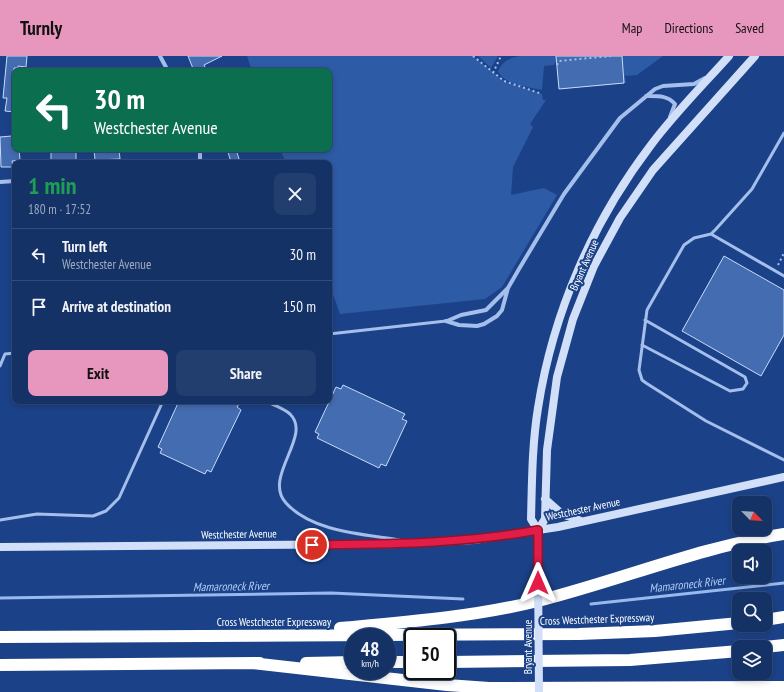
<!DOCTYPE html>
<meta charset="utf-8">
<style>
:root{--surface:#143266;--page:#213e6f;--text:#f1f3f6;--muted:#9daabf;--line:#334d7a;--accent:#e797bd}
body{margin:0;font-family:"PT Sans Narrow",sans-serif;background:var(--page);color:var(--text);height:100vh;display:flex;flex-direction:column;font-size:15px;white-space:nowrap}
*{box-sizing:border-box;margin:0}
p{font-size:13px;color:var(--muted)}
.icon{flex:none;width:22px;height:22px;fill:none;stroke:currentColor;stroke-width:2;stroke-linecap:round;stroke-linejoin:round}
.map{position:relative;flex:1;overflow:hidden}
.sheet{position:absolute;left:12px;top:104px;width:320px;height:244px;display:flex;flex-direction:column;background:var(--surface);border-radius:8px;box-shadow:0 2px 6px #0003,0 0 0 1px var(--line)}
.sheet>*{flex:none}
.guide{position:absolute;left:12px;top:12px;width:320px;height:84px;border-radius:8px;box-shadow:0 2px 6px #0003,0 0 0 1px var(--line);background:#0b6e4f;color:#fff;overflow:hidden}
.needle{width:26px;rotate:115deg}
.buttons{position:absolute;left:732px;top:440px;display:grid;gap:8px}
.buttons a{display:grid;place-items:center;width:40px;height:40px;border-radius:8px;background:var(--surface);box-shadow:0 2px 6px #0003,0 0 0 1px var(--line);font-size:20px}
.speed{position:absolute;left:344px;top:572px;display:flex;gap:8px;font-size:20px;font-weight:700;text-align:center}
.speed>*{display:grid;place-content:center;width:52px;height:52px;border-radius:50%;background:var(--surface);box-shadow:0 2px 6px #0003,0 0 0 1px var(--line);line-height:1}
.speed small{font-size:10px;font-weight:400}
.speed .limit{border:2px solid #111;border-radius:6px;background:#fff;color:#111}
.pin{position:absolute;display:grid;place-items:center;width:34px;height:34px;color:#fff;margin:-17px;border:2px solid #fff;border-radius:50%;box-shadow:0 1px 4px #0007}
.me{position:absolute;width:44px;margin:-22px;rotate:0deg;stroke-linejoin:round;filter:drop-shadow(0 0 3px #0008)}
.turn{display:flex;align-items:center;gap:14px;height:84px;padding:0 16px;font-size:18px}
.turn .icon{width:52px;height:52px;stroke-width:2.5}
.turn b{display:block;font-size:28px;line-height:34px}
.round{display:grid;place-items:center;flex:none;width:42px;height:42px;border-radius:8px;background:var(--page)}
.summary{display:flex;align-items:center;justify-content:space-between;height:68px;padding:0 16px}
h1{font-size:24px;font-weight:700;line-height:30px;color:#1e9e55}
.action{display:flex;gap:8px;margin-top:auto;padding:8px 16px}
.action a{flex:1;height:46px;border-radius:8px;background:var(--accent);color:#111;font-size:16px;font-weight:700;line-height:46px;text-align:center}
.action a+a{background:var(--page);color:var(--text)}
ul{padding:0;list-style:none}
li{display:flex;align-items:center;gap:12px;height:52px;padding:0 16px;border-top:1px solid var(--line)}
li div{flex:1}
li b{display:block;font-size:15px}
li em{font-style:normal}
header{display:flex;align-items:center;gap:24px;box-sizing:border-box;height:56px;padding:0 20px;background:var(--accent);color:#111}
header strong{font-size:19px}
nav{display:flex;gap:22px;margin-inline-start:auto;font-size:14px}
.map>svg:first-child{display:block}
.green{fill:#2e5ba6}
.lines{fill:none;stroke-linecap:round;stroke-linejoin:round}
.stream{stroke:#98b9ee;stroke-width:3}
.building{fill:#446cb1;stroke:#cadbf9}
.path{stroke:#a5bfec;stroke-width:2;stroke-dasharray:2 3;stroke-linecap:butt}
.lane{stroke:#a5bfec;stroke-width:3}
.street{stroke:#a5bfec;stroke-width:4}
.secondary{stroke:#d1dff9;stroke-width:8}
.highway{stroke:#fff;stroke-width:12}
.secondary-bridge{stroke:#d1dff9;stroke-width:8}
.route-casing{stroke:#92132f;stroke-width:10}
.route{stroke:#e11d48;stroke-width:7}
.labels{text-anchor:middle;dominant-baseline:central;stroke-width:4;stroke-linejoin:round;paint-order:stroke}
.street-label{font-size:11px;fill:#fff;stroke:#1b4288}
.water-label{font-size:12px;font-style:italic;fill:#b0caf3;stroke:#1b4288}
</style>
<header>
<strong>Turnly</strong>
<nav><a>Map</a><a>Directions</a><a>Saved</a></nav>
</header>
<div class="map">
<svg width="784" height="636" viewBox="0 0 784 636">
<rect width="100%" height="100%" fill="#1b4288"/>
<!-- green -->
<path class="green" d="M 247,0 L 473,0 L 504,25 L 542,38 L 543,44 L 546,44 L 530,68 L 533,71 L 513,111 L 511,139 L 544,132 L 557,139 L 502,231 L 485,243 L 340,258 L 329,227 L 329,107 L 286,107 L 280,93 L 329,93 L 329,15 L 252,15 Z
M 478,0 L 498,0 L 491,12 Z
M 520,0 L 663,0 L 637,19 L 625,20 L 626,27 L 561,33 L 559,5 L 557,4 L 554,9 L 544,10 L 542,34 C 529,31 504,29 498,15 C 503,5 509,2 520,0 Z"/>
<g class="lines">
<!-- stream -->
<path class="stream" d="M 0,542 L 331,537 L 463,543
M 591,548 L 784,527"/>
</g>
<!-- building -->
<path class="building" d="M 7,0 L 27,0 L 26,11 L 18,10 L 18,12 L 14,12 L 12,31 L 15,31 L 15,56 L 5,55 L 7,42 L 3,42 Z
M 188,0 L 222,0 L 204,9 L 207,15 L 194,15 Z
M 556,0 L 622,0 L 624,27 L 559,33 Z
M 12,80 L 15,82 L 15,93 L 19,93 L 20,104 L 12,105 L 13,111 L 1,111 L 0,81 Z
M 51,93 L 76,93 L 76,105 L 51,106 Z
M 94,93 L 119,93 L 120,103 L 95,104 Z
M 227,93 L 236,93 L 239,103 L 231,106 Z
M 724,200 L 784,234 L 784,279 L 761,320 L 682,275 Z
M 343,329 L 405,358 L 402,363 L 407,365 L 386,410 L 381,408 L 379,412 L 317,382 L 319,378 L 315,376 L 336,331 L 341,333 Z
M 179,345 L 233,345 L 239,348 L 237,351 L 241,354 L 211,416 L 207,414 L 205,418 L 160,397 L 162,393 L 158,391 Z"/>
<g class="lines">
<!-- path -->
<path class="path" d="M 473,0 L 504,25 L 542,38
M 557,9 L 559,5 L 611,0
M 493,17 L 501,0
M 778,209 L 784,197"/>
<!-- lane -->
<path class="lane" d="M 784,77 L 752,133 L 716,173 L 711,178 L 694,182 L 684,189 L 647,254 L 639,314 L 642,324 L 646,327 L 706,365 L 784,404
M 711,178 L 784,220
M 329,278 L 446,265
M 642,289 L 730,335 L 743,333 L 747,327 L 745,321 L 645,264
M 0,310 L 5,298 L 15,297
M 265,345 C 273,349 283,352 290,358 C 313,380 262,421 286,447 C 312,476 363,478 400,484
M 0,464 L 37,458 L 93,460 L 106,455 L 119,442 L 163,345"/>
<!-- street -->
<path class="street" d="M 160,0 L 168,15
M 646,40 C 657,40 667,39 675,48 L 670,61
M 200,93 L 200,107
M 0,126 L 15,125
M 446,265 L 459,269 L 477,270 L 484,268 L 497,260 L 502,254 L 508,232 L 519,213 L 564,138 L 620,62 L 655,33 L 663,30 L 694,28 L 705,22
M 447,265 L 461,259 L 486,254 L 508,232"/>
<!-- secondary -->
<path class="secondary" d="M 545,443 L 562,458 L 581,465
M 538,474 L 545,463 L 547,394 L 557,321 L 573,263 L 594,210 L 620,162 L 653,114 L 755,0
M 0,491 L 398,488 L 474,484 L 558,471 L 784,421
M 538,512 L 538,474 L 531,463 C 532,426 532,389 538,352 C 553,256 593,165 651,89 C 675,57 703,29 729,0"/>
<!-- highway -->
<path class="highway" d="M 765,564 L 784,561
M 340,572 C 407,566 473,561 538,545 C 621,524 700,491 784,478
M 0,581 L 579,578 L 655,575 L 739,567
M 765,591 L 784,589
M 387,606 L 413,606
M 447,606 L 630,604 L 739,595
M 252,607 L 447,629 L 489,632 L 784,631
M 306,607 L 353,606
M 0,609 L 260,607"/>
<!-- secondary-bridge -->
<path class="secondary-bridge" d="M 538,512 L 539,636"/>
</g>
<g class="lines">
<defs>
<path id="route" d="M 312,489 C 388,488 463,488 538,474 L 538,527"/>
</defs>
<!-- route casing -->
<use href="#route" class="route-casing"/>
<!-- route -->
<use href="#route" class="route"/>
</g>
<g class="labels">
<!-- street labels -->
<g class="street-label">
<text transform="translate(584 209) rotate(-66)">Bryant Avenue</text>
<text transform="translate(583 453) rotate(-12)">Westchester Avenue</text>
<text transform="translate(239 478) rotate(-1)">Westchester Avenue</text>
<text transform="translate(597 563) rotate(-2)">Cross Westchester Expressway</text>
<text x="274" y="566">Cross Westchester Expressway</text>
<text transform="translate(528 591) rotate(-90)">Bryant Avenue</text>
</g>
<!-- water labels -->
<g class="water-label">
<text transform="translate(687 528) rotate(-6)">Mamaroneck River</text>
<text transform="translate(231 530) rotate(-1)">Mamaroneck River</text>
</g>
</g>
</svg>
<div class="buttons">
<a><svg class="needle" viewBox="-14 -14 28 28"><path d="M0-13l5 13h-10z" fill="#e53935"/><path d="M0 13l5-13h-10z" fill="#9daabf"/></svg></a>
<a><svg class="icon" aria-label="sound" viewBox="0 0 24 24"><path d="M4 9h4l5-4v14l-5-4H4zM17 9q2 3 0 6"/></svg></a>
<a><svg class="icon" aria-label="search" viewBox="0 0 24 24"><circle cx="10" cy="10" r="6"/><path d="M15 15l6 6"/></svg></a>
<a><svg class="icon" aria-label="layers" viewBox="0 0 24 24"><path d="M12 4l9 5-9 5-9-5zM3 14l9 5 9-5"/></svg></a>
</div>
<div class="speed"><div>48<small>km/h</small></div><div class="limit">50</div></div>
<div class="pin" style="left:312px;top:489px;background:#d93025"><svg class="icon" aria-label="arrive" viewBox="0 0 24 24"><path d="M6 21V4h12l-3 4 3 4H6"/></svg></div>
<svg class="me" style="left:538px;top:527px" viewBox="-20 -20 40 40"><path d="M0-17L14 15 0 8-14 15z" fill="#e11d48" stroke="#fff" stroke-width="4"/></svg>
<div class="guide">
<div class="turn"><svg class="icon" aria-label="left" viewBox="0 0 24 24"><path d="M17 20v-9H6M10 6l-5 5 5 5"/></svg><div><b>30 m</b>Westchester Avenue</div></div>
</div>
<section class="sheet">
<div class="summary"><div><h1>1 min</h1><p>180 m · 17:52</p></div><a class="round"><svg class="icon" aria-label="close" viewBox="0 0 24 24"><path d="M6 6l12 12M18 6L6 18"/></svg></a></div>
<ul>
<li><svg class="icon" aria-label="left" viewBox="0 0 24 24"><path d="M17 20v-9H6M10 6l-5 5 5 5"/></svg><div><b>Turn left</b><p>Westchester Avenue</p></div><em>30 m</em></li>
<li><svg class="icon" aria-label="arrive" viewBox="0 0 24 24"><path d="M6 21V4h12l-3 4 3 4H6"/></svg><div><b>Arrive at destination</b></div><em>150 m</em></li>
</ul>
<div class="action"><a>Exit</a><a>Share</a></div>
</section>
</div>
